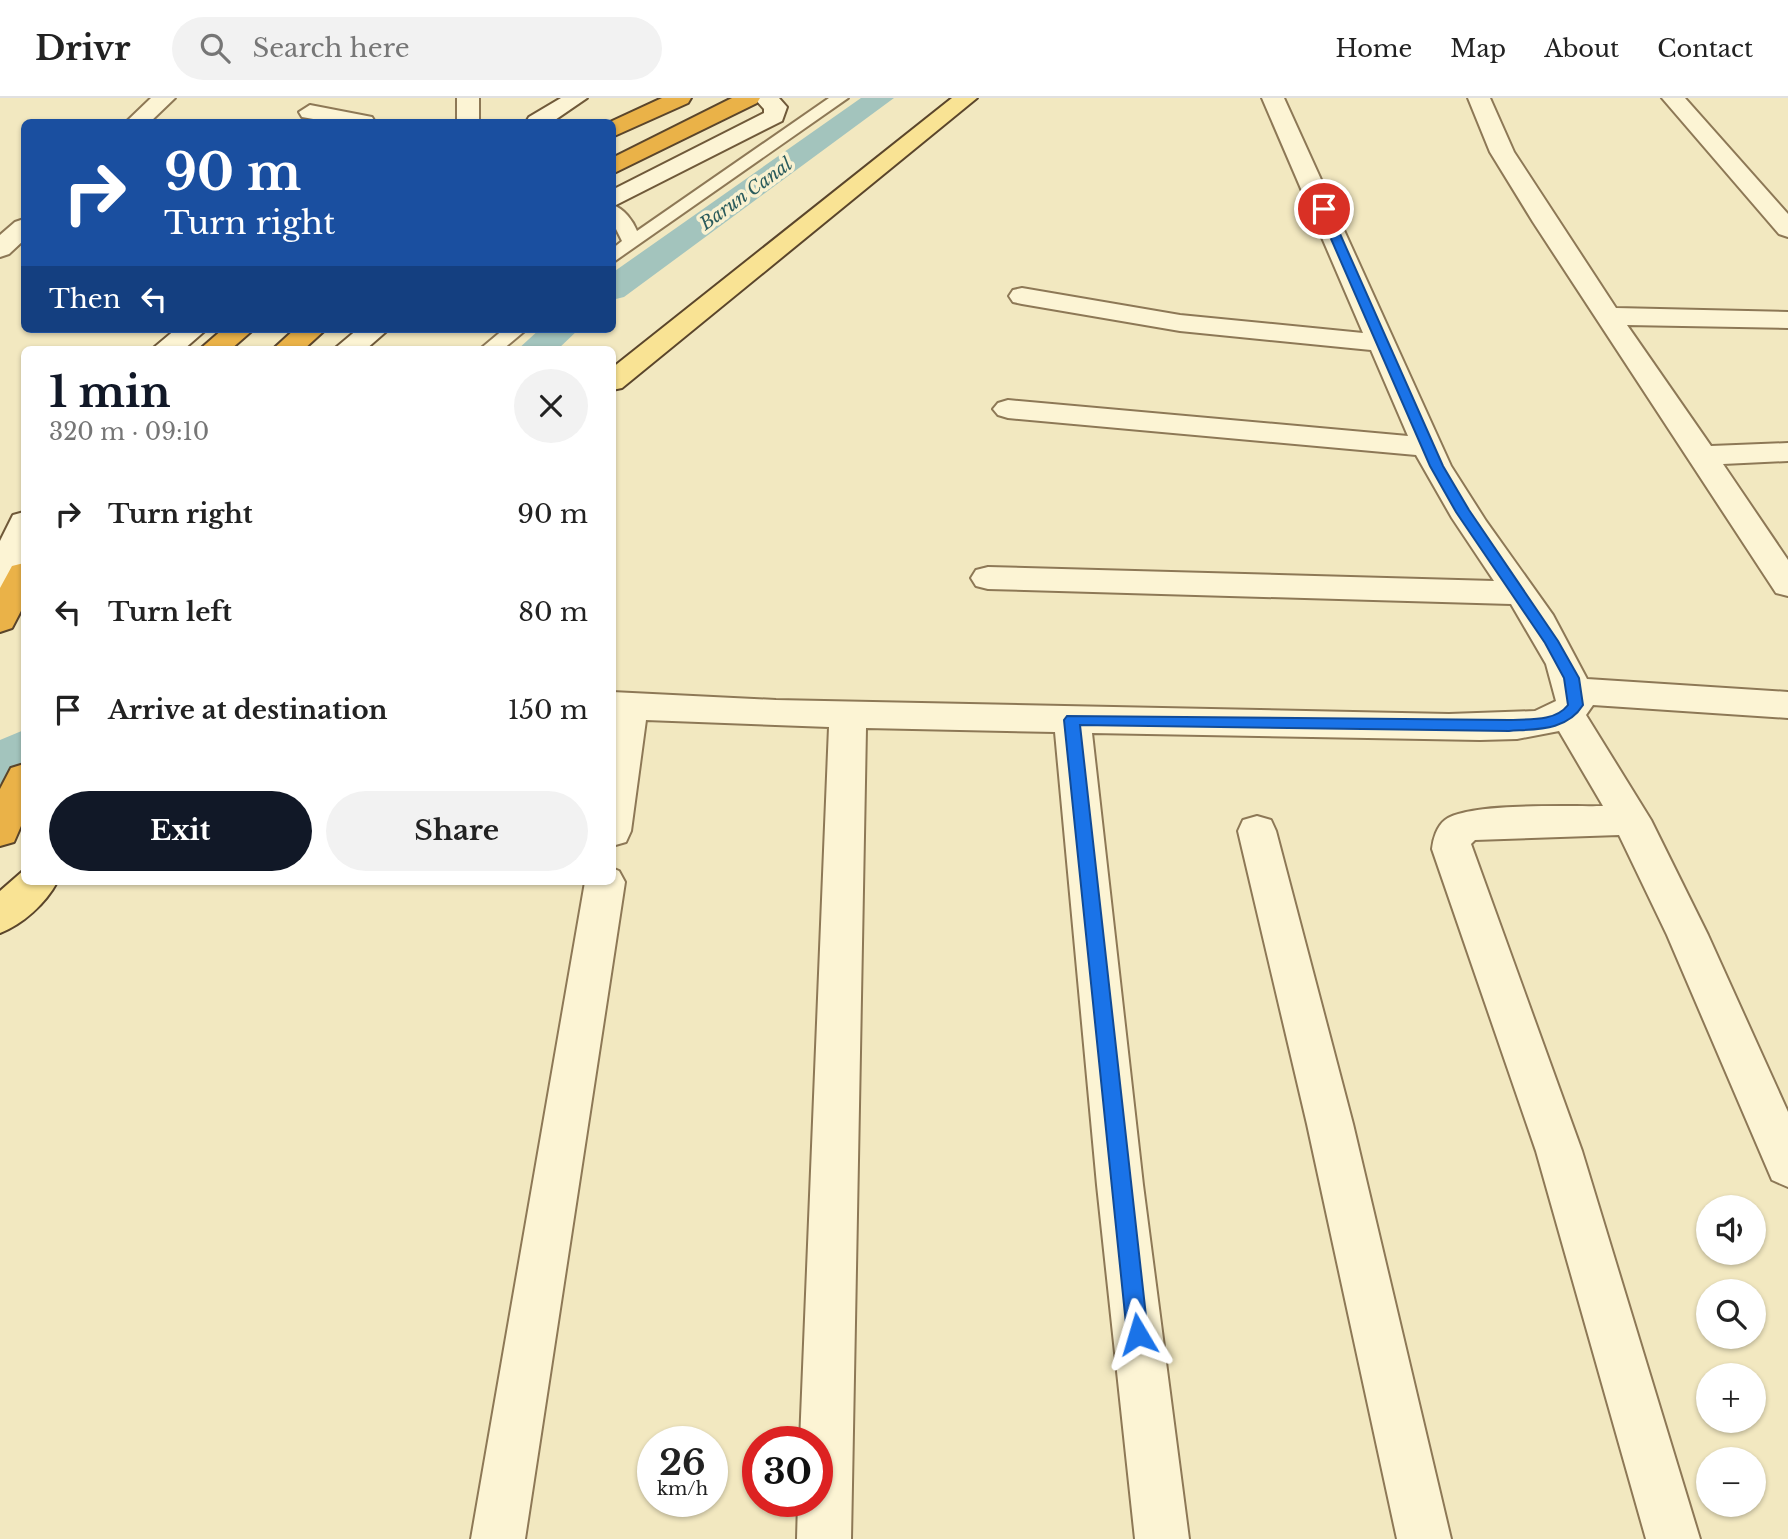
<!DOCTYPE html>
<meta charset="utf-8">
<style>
:root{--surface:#fff;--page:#f2f2f2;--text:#222;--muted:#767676;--line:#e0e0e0;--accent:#111827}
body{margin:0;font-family:"Libre Baskerville",serif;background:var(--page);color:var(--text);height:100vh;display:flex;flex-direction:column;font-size:26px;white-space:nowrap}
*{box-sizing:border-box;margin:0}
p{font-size:23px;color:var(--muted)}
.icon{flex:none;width:38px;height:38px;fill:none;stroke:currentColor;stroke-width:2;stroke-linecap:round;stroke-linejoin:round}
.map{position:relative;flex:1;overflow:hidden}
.panel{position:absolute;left:21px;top:248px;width:595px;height:539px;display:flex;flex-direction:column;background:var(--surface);border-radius:10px;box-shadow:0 2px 5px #0004}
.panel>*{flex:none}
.top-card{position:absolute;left:21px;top:21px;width:595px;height:214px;border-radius:10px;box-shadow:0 2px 5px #0004;background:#1a4fa0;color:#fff;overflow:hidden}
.buttons{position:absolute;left:1696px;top:1097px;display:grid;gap:14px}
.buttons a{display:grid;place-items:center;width:70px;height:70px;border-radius:50%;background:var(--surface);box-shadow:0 2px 5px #0004;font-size:35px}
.speed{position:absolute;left:637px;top:1328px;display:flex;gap:14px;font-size:35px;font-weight:700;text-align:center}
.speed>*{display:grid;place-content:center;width:91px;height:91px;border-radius:50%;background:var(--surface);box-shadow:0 2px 5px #0004;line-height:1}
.speed small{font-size:18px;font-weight:400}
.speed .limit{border:10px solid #d22;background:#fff;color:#111}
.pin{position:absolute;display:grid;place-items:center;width:60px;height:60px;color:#fff;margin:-30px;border:4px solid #fff;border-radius:50%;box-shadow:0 2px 7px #0007}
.me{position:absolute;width:77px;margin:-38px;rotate:353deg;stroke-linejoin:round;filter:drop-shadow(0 0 5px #0008)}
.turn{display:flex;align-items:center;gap:24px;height:147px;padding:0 28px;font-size:32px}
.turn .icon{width:91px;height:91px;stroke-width:2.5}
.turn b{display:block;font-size:49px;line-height:60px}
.then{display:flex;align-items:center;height:66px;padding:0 28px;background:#0003;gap:14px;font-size:26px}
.round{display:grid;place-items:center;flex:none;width:74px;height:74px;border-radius:37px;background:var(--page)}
.overview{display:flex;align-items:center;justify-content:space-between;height:119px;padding:0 28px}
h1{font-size:42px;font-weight:700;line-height:52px;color:var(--accent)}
.cta{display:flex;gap:14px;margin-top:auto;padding:14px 28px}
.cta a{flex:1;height:80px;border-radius:42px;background:var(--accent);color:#fff;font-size:28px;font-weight:700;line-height:80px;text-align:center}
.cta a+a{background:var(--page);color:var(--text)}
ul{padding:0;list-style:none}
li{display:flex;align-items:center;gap:21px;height:98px;padding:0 28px}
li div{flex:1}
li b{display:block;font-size:26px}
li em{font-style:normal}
header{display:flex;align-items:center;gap:42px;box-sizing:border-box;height:98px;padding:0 35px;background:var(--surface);border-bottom:2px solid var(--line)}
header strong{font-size:33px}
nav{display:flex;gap:38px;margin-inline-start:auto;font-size:24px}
.search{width:490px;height:63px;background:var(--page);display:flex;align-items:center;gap:18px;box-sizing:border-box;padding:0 24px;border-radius:38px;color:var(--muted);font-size:26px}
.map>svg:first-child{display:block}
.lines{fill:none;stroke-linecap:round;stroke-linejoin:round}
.canal{fill:#a3c4bd;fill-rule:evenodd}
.lane-casing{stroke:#8d7856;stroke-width:4}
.street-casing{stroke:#8d7856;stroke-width:4}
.secondary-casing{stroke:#6f5939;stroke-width:4}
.primary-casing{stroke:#5a452b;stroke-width:4}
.highway-casing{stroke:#5a452b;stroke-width:4}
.lane{fill:#fcf4d4;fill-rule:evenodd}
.street{fill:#fcf4d4;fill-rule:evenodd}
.secondary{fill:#fcf4d4;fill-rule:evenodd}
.primary{fill:#f9e394;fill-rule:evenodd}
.highway{fill:#eab248;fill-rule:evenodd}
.route{fill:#1a73e8;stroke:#114b97;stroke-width:2}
.labels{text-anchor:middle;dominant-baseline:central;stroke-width:7;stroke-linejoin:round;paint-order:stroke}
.far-water-label{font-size:18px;font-style:italic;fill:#2a5b5c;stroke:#f9f1d0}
</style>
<header>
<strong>Drivr</strong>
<div class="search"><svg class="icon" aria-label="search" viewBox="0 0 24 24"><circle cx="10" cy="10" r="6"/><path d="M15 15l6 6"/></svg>Search here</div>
<nav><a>Home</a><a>Map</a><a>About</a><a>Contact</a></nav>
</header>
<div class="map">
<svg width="1788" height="1441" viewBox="0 0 1788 1441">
<rect width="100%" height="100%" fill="#f2e8c0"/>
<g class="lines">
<!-- canal -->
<path class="canal" d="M 861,0 L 894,0 L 624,199 L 612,202 L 612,175 Z
M 540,231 L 579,231 L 557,252 L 517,252 Z
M 24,632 L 24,674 L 0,686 L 0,642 Z"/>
<defs>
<path id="lane" d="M 829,0 L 848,0 L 612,165 L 612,151 L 622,143 L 612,123 L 612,107 C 624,110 633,123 637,133 Z
M 504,231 L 527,231 L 502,252 L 479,252 Z"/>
<path id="street" d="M 151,0 L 175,0 L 150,24 L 126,24 Z
M 457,0 L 479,0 L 479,24 L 457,24 Z
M 1262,0 L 1284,0 L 1451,368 L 1486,423 L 1553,517 L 1587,581 L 1788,594 L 1788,620 L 1593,607 L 1586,617 L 1651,722 L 1708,837 L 1788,1014 L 1788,1089 L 1772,1082 L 1667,837 L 1619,737 L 1475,742 L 1471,746 L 1582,1053 L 1700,1441 L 1646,1441 L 1536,1053 L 1432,751 C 1433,741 1437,728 1445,722 C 1469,704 1570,709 1603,708 L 1559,633 L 1517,641 L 1480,642 L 1092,635 L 1143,1087 L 1189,1441 L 1135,1441 L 1097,1087 L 1055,634 L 866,630 L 851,1441 L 797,1441 L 798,1404 L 817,1404 L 817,1344 L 800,1344 L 829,629 L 646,622 L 631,733 L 626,744 L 612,748 L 612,594 L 776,602 L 1449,616 L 1535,613 L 1556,603 L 1546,566 L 1511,506 L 988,491 L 976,488 L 971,480 L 976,472 L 988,469 L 1494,483 L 1452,420 L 1416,357 L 1008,320 L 998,317 L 993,311 L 998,305 L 1008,302 L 1408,338 L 1371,252 L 1180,233 L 1022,206 L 1013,204 L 1009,198 L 1013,192 L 1022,190 L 1180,217 L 1363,235 Z
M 1468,0 L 1490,0 L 1514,54 L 1616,210 L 1788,214 L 1788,230 L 1627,227 L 1711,348 L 1788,345 L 1788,363 L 1723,366 L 1788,462 L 1788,498 L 1776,495 L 1533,124 L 1490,54 Z
M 1662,0 L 1685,0 L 1788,116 L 1788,139 L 1779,136 Z
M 310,7 L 372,19 L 375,24 L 330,24 L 302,19 L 299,14 Z
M 24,121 L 24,142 L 9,156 L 0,159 L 0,137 L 15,124 Z
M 1257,718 L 1271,722 L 1276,733 L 1353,1026 L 1451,1441 L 1397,1441 L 1307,1026 L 1238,733 L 1243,722 Z
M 612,770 L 619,773 L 625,784 L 525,1441 L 471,1441 L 585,784 L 612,784 Z"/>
<path id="secondary" d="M 561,0 L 587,0 L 552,24 L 526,24 L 529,19 Z
M 754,0 L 779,0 L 787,9 L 782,23 L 612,109 L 612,92 L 764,15 L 764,11 Z
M 176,231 L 207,231 L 183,252 L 151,252 Z
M 358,231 L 389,231 L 365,252 L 333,252 Z
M 24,414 L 24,463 L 12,491 L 0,494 L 0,443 L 13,417 Z"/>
<path id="primary" d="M 952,0 L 977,0 L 622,290 L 612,292 L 612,270 Z
M 24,772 L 24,784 L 57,784 C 46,805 22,827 0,835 L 0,793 Z"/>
<path id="highway" d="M 662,0 L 691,0 L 688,5 L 612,39 L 612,24 L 610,24 Z
M 732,0 L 760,0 L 757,5 L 612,76 L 612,60 Z
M 223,231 L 254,231 L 230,252 L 199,252 Z
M 295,231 L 326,231 L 303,252 L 272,252 Z
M 24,465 L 24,507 L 12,530 L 0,534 L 0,490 L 12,468 Z
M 24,666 L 24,721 L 14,744 L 0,748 L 0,691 L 11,670 Z"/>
</defs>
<!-- lane casing -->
<use href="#lane" class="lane-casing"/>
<!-- street casing -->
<use href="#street" class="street-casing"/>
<!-- secondary casing -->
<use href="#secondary" class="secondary-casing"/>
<!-- primary casing -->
<use href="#primary" class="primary-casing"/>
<!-- highway casing -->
<use href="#highway" class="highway-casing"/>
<!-- lane -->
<use href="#lane" class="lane"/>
<!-- street -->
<use href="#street" class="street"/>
<!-- secondary -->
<use href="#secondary" class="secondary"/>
<!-- primary -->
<use href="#primary" class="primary"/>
<!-- highway -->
<use href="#highway" class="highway"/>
</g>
<!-- route -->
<path class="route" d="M 1324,108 L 1329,111 L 1443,368 L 1469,412 L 1558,543 L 1579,580 L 1583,607 C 1567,633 1536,631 1509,633 L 1080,627 L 1148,1236 L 1145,1243 L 1138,1246 L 1131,1243 L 1127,1236 L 1064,622 L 1067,618 L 1509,622 C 1528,621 1555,624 1568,607 L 1564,580 L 1545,545 L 1456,414 L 1430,368 L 1318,111 Z"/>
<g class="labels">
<!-- far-water labels -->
<g class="far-water-label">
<text transform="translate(746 96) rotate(-36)">Barun Canal</text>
</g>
</g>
</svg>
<div class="buttons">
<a><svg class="icon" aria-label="sound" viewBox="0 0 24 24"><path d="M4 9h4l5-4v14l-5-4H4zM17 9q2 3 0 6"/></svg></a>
<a><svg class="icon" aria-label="search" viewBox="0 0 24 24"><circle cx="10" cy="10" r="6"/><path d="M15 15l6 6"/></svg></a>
<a>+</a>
<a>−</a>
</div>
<div class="speed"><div>26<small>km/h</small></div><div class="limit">30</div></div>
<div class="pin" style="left:1324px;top:111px;background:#d93025"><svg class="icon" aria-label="arrive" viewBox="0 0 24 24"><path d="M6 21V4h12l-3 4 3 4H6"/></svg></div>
<svg class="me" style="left:1138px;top:1236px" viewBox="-20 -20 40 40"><path d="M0-17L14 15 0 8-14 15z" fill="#1a73e8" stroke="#fff" stroke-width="4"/></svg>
<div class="top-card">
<div class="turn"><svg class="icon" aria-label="right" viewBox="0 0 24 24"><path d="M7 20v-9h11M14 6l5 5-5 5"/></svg><div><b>90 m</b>Turn right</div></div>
<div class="then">Then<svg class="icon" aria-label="left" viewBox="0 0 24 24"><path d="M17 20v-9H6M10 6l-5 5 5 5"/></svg></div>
</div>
<section class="panel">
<div class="overview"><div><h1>1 min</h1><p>320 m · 09:10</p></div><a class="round"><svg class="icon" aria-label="close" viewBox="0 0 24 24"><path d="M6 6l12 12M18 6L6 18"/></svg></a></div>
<ul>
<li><svg class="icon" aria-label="right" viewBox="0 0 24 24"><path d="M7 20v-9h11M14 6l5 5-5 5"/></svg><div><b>Turn right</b></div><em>90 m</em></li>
<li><svg class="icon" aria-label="left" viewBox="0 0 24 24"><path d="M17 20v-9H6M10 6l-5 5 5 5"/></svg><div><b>Turn left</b></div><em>80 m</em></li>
<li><svg class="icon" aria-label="arrive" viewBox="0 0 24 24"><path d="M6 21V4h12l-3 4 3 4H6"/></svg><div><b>Arrive at destination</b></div><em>150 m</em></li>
</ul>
<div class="cta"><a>Exit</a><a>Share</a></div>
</section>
</div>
